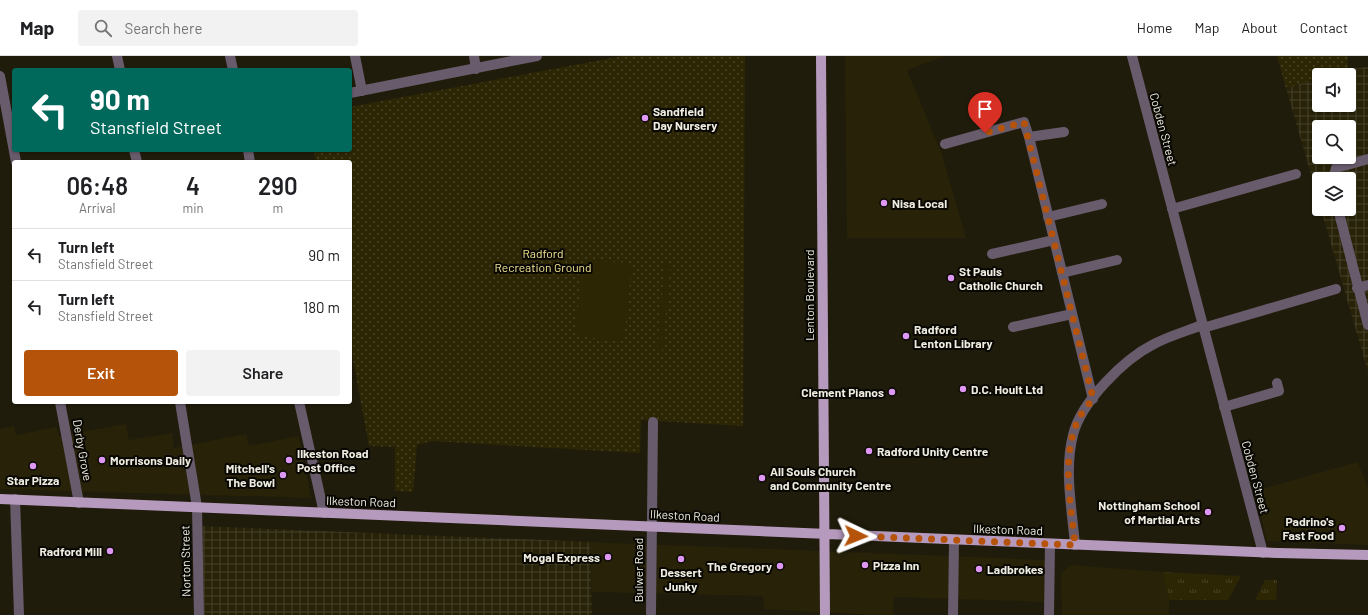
<!DOCTYPE html>
<style>
:root{--surface:#fff;--page:#f2f2f2;--text:#202124;--muted:#757577;--line:#e0e0e0;--accent:#b45309}
body{margin:0;font-family:Barlow,sans-serif;background:var(--page);color:var(--text);height:100vh;display:flex;flex-direction:column;font-size:15px;white-space:nowrap}
*{box-sizing:border-box;margin:0}
p{font-size:13px;color:var(--muted)}
.icon{flex:none;width:22px;height:22px;fill:none;stroke:currentColor;stroke-width:2;stroke-linecap:round;stroke-linejoin:round}
.map{position:relative;flex:1;overflow:hidden}
.side{position:absolute;left:12px;top:104px;width:340px;height:244px;display:flex;flex-direction:column;background:var(--surface);border-radius:4px;box-shadow:0 1px 3px #0004}
.side>*{flex:none}
.top-card{position:absolute;left:12px;top:12px;width:340px;height:84px;border-radius:4px;box-shadow:0 1px 3px #0004;background:#00695c;color:#fff;overflow:hidden}
.fabs{position:absolute;left:1312px;top:12px;display:grid;gap:8px}
.fabs a{display:grid;place-items:center;width:44px;height:44px;border-radius:4px;background:var(--surface);box-shadow:0 1px 3px #0004;font-size:20px}
.pin{position:absolute;display:grid;place-items:center;width:34px;height:34px;color:#fff;margin:-41px -17px;border-radius:50% 50% 50% 0;rotate:-45deg;box-shadow:0 0 4px #0007}
.pin .icon{rotate:45deg}
.me{position:absolute;width:44px;margin:-22px;rotate:92deg;stroke-linejoin:round;filter:drop-shadow(0 0 3px #0008)}
.turn{display:flex;align-items:center;gap:14px;height:84px;padding:0 12px;font-size:18px}
.turn .icon{width:52px;height:52px;stroke-width:2.5}
.turn b{display:block;font-size:28px;line-height:34px}
.eta{display:flex;justify-content:space-evenly;align-items:center;height:68px;text-align:center}
.eta b{font-size:24px;font-weight:600;line-height:28px}
.button{display:flex;gap:8px;margin-top:auto;padding:8px 12px}
.button a{flex:1;height:46px;border-radius:4px;background:var(--accent);color:#fff;font-size:16px;font-weight:600;line-height:46px;text-align:center}
.button a+a{background:var(--page);color:var(--text)}
ul{padding:0;list-style:none}
li{display:flex;align-items:center;gap:12px;height:52px;padding:0 12px;border-top:1px solid var(--line)}
li div{flex:1}
li b{display:block;font-size:15px}
li em{font-style:normal}
header{display:flex;align-items:center;gap:24px;box-sizing:border-box;height:56px;padding:0 20px;background:var(--surface);border-bottom:1px solid var(--line)}
header strong{font-size:19px}
nav{display:flex;gap:22px;margin-inline-start:auto;font-size:14px}
.search{width:280px;height:36px;background:var(--page);display:flex;align-items:center;gap:10px;box-sizing:border-box;padding:0 14px;border-radius:4px;color:var(--muted);font-size:15px}
.map>svg:first-child{display:block}
.built{fill:#272208}
.industrial{fill:url(#industrial-grid);fill-rule:evenodd}
.grass{fill:url(#grass-tufts)}
.park{fill:url(#park-dots)}
.pitch{fill:#2c2604}
.lines{fill:none;stroke-linecap:round;stroke-linejoin:round}
.minor{stroke:#685b6c;stroke-width:10}
.major{stroke:#b69abe;stroke-width:10}
.route{stroke:#b45309;stroke-width:7;stroke-dasharray:0 12.6}
.poi-dot{fill:#de98f3;stroke:#080702;stroke-width:1.5}
.labels{text-anchor:middle;dominant-baseline:central;stroke-width:4;stroke-linejoin:round;paint-order:stroke}
.poi-label{font-size:12px;font-weight:bold;fill:#efede2;stroke:#080702;text-anchor:start}
.street-label{font-size:12px;fill:#efede2;stroke:#080702}
.park-label{font-size:12px;fill:#f4e595;stroke:#080702}
</style>
<header>
<strong>Map</strong>
<div class="search"><svg class="icon" aria-label="search" viewBox="0 0 24 24"><circle cx="10" cy="10" r="6"/><path d="M15 15l6 6"/></svg>Search here</div>
<nav><a>Home</a><a>Map</a><a>About</a><a>Contact</a></nav>
</header>
<div class="map">
<svg width="1368" height="559" viewBox="0 0 1368 559">
<defs>
<pattern id="industrial-grid" width="8" height="8" patternUnits="userSpaceOnUse"><rect width="8" height="8" fill="#272208"/><path d="M0 4h8M4 0v8" fill="none" stroke="#47422c"/></pattern>
<pattern id="grass-tufts" width="24" height="20" patternUnits="userSpaceOnUse"><rect width="24" height="20" fill="#2c2604"/><path d="M3 7l-1-3M5 7V3M7 7l1-3M15 17l-1-3M17 17v-4M19 17l1-3" fill="none" stroke="#4b4628"/></pattern>
<pattern id="park-dots" width="8" height="8" patternUnits="userSpaceOnUse"><rect width="8" height="8" fill="#2c2604"/><path d="M2 2h.1M6 6h.1" fill="none" stroke="#4b4628" stroke-width="1.8" stroke-linecap="round"/></pattern>
</defs>
<rect width="100%" height="100%" fill="#201c0b"/>
<!-- built -->
<path class="built" d="M 845,0 L 946,0 L 907,14 L 942,99 L 966,182 L 847,182 Z
M 126,368 L 129,384 L 172,377 L 174,392 L 246,378 L 249,390 L 299,380 L 311,442 L 0,433 L 0,373 L 14,370 L 16,379 L 57,371 L 59,380 Z
M 1358,406 L 1368,433 L 1368,489 L 1267,485 L 1255,435 Z
M 590,486 L 1047,504 L 1045,546 L 894,541 L 893,559 L 878,559 L 764,553 L 763,540 L 592,536 Z
M 1070,509 L 1163,516 L 1169,544 L 1169,559 L 1062,559 L 1061,518 Z"/>
<!-- industrial -->
<path class="industrial" d="M 1368,11 L 1368,316 L 1321,153 L 1349,153 L 1349,123 L 1319,123 L 1319,146 L 1286,32 L 1319,22 L 1319,49 L 1349,49 L 1349,19 L 1332,19 L 1348,13 ZM 1319,71 L 1349,71 L 1349,101 L 1319,101 Z
M 202,470 L 590,486 L 592,559 L 204,559 Z"/>
<!-- grass -->
<path class="grass" d="M 1163,516 L 1241,520 L 1228,544 L 1169,544 Z
M 1265,524 L 1277,524 L 1276,544 L 1255,544 Z"/>
<!-- park -->
<path class="park" d="M 622,0 L 745,0 L 743,370 L 641,364 L 640,397 L 432,385 L 417,389 L 413,436 L 395,435 L 395,391 L 369,390 L 350,287 L 350,106 L 316,106 L 314,94 L 350,94 L 350,51 Z
M 1277,0 L 1348,0 L 1348,13 L 1332,19 L 1319,19 L 1319,22 L 1286,32 Z"/>
<!-- pitch -->
<path class="pitch" d="M 583,204 L 632,207 L 624,285 L 575,280 Z
M 665,205 L 671,207 L 662,295 L 657,294 Z"/>
<g class="lines">
<!-- minor -->
<path class="minor" d="M 117,0 L 120,14
M 230,0 L 233,14
M 355,0 L 362,35
M 474,0 L 476,13
M 1132,0 L 1263,497
M 0,20 L 16,106
M 350,37 L 537,0
M 1029,81 L 1093,343
M 945,88 L 1024,66 L 1029,81 L 1064,76
M 134,94 L 137,106
M 248,94 L 250,106
M 1333,123 L 1336,112 L 1368,103
M 1172,153 L 1296,118
M 1338,153 L 1368,269
M 1048,161 L 1102,148
M 992,198 L 1054,184
M 1062,217 L 1117,204
M 1357,232 L 1368,229
M 1013,271 L 1072,258
M 1203,272 L 1336,233
M 60,346 L 79,447
M 180,346 L 197,451 L 199,559
M 299,346 L 324,457
M 1224,351 L 1279,335 L 1277,327
M 15,443 L 19,559
M 1075,489 C 1072,453 1064,414 1073,379 C 1081,346 1124,303 1154,288 C 1169,280 1187,275 1202,269
M 651,557 L 653,366
M 953,559 L 954,484
M 1049,559 L 1050,488"/>
<!-- major -->
<path class="major" d="M 821,0 L 825,559
M 0,443 L 1278,497 L 1368,499"/>
</g>
<g class="lines">
<!-- route -->
<path class="route" d="M 856,480 L 1075,489 C 1071,448 1060,398 1080,360 C 1084,354 1089,348 1093,342 L 1024,66 L 985,77"/>
</g>
<!-- markers -->
<g class="poi-dot">
<circle cx="645" cy="62" r="4"/>
<circle cx="884" cy="147" r="4"/>
<circle cx="951" cy="222" r="4"/>
<circle cx="906" cy="280" r="4"/>
<circle cx="963" cy="333" r="4"/>
<circle cx="892" cy="336" r="4"/>
<circle cx="869" cy="395" r="4"/>
<circle cx="102" cy="404" r="4"/>
<circle cx="289" cy="404" r="4"/>
<circle cx="33" cy="410" r="4"/>
<circle cx="283" cy="419" r="4"/>
<circle cx="762" cy="422" r="4"/>
<circle cx="1208" cy="456" r="4"/>
<circle cx="1342" cy="472" r="4"/>
<circle cx="110" cy="495" r="4"/>
<circle cx="608" cy="501" r="4"/>
<circle cx="681" cy="503" r="4"/>
<circle cx="865" cy="509" r="4"/>
<circle cx="780" cy="510" r="4"/>
<circle cx="979" cy="513" r="4"/>
</g>
<g class="labels">
<!-- poi labels -->
<g class="poi-label">
<text x="653" y="55">Sandfield<tspan x="653" dy="14">Day Nursery</tspan></text>
<text x="892" y="147">Nisa Local</text>
<text x="959" y="215">St Pauls<tspan x="959" dy="14">Catholic Church</tspan></text>
<text x="914" y="273">Radford<tspan x="914" dy="14">Lenton Library</tspan></text>
<text x="971" y="333">D.C. Hoult Ltd</text>
<text x="884" y="336" text-anchor="end">Clement Pianos</text>
<text x="877" y="395">Radford Unity Centre</text>
<text x="297" y="397">Ilkeston Road<tspan x="297" dy="14">Post Office</tspan></text>
<text x="110" y="404">Morrisons Daily</text>
<text x="275" y="412" text-anchor="end">Mitchell's<tspan x="275" dy="14">The Bowl</tspan></text>
<text x="770" y="415">All Souls Church<tspan x="770" dy="14">and Community Centre</tspan></text>
<text x="33" y="424" text-anchor="middle">Star Pizza</text>
<text x="1200" y="449" text-anchor="end">Nottingham School<tspan x="1200" dy="14">of Martial Arts</tspan></text>
<text x="1334" y="465" text-anchor="end">Padrino's<tspan x="1334" dy="14">Fast Food</tspan></text>
<text x="102" y="495" text-anchor="end">Radford Mill</text>
<text x="600" y="501" text-anchor="end">Mogal Express</text>
<text x="873" y="509">Pizza Inn</text>
<text x="772" y="510" text-anchor="end">The Gregory</text>
<text x="987" y="513">Ladbrokes</text>
<text x="681" y="516" text-anchor="middle">Dessert<tspan x="681" dy="14">Junky</tspan></text>
</g>
<!-- street labels -->
<g class="street-label">
<text transform="translate(1164 73) rotate(75)">Cobden Street</text>
<text transform="translate(809 239) rotate(-90)">Lenton Boulevard</text>
<text transform="translate(83 394) rotate(80)">Derby Grove</text>
<text transform="translate(1256 421) rotate(75)">Cobden Street</text>
<text transform="translate(361 445) rotate(2)">Ilkeston Road</text>
<text transform="translate(685 459) rotate(3)">Ilkeston Road</text>
<text transform="translate(1008 473) rotate(2)">Ilkeston Road</text>
<text transform="translate(185 505) rotate(-91)">Norton Street</text>
<text transform="translate(638 514) rotate(-90)">Bulwer Road</text>
</g>
<!-- park labels -->
<g class="park-label">
<text x="543" y="197">Radford<tspan x="543" dy="14">Recreation Ground</tspan></text>
</g>
</g>
</svg>
<div class="fabs">
<a><svg class="icon" aria-label="sound" viewBox="0 0 24 24"><path d="M4 9h4l5-4v14l-5-4H4zM17 9q2 3 0 6"/></svg></a>
<a><svg class="icon" aria-label="search" viewBox="0 0 24 24"><circle cx="10" cy="10" r="6"/><path d="M15 15l6 6"/></svg></a>
<a><svg class="icon" aria-label="layers" viewBox="0 0 24 24"><path d="M12 4l9 5-9 5-9-5zM3 14l9 5 9-5"/></svg></a>
</div>
<div class="pin" style="left:985px;top:77px;background:#d93025"><svg class="icon" aria-label="arrive" viewBox="0 0 24 24"><path d="M6 21V4h12l-3 4 3 4H6"/></svg></div>
<svg class="me" style="left:856px;top:480px" viewBox="-20 -20 40 40"><path d="M0-17L14 15 0 8-14 15z" fill="#b45309" stroke="#fff" stroke-width="4"/></svg>
<div class="top-card">
<div class="turn"><svg class="icon" aria-label="left" viewBox="0 0 24 24"><path d="M17 20v-9H6M10 6l-5 5 5 5"/></svg><div><b>90 m</b>Stansfield Street</div></div>
</div>
<section class="side">
<div class="eta">
<div><b>06:48</b><p>Arrival</p></div>
<div><b>4</b><p>min</p></div>
<div><b>290</b><p>m</p></div>
</div>
<ul>
<li><svg class="icon" aria-label="left" viewBox="0 0 24 24"><path d="M17 20v-9H6M10 6l-5 5 5 5"/></svg><div><b>Turn left</b><p>Stansfield Street</p></div><em>90 m</em></li>
<li><svg class="icon" aria-label="left" viewBox="0 0 24 24"><path d="M17 20v-9H6M10 6l-5 5 5 5"/></svg><div><b>Turn left</b><p>Stansfield Street</p></div><em>180 m</em></li>
</ul>
<div class="button"><a>Exit</a><a>Share</a></div>
</section>
</div>
